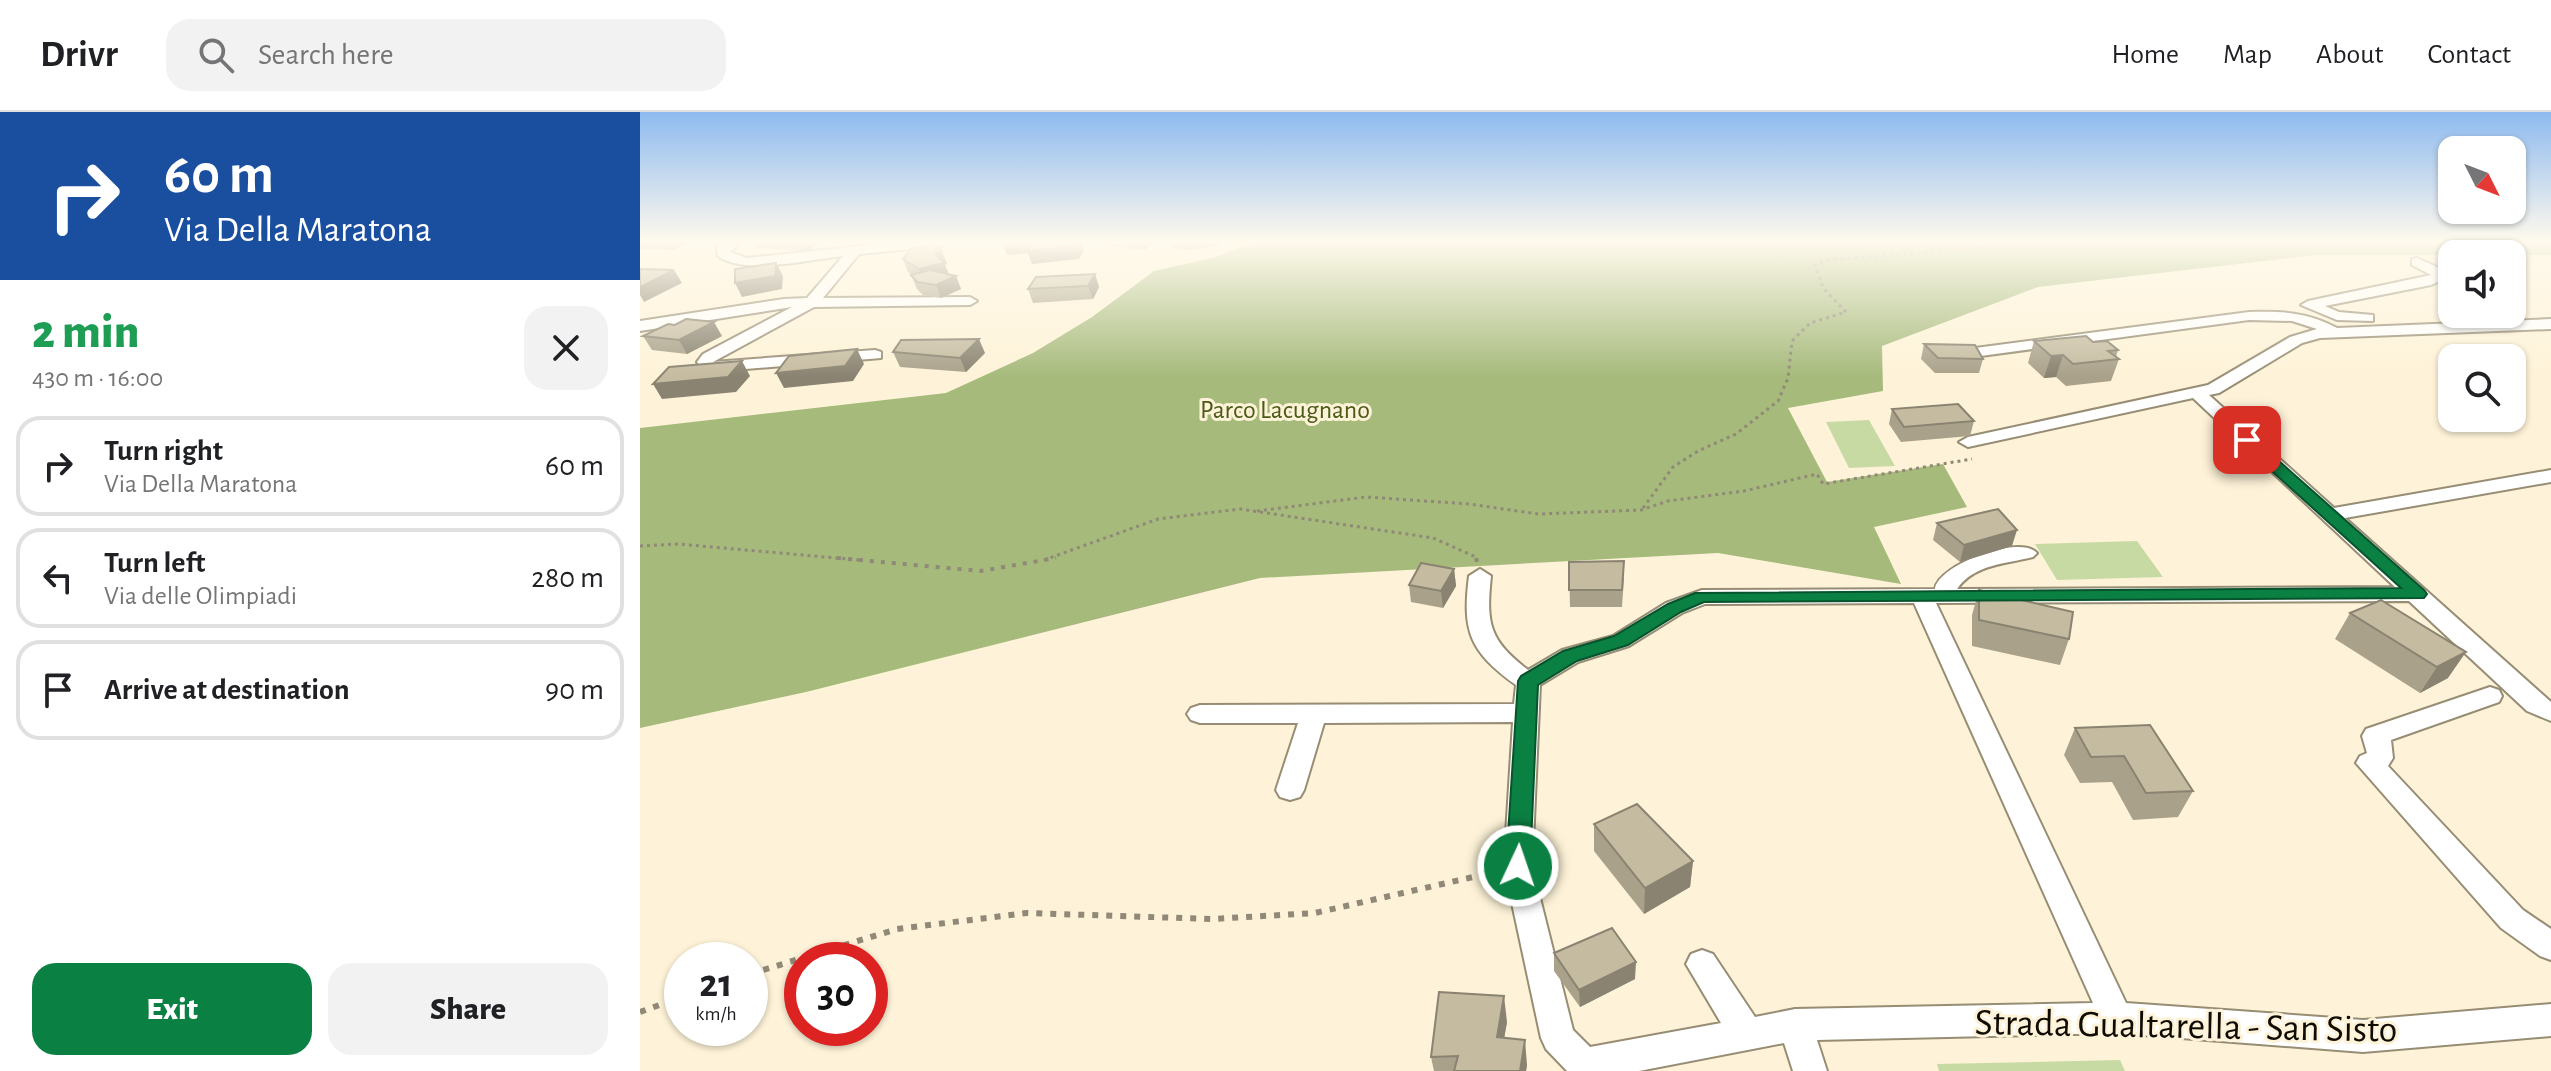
<!DOCTYPE html>
<meta charset="utf-8">
<style>
:root{--surface:#fff;--page:#f2f2f2;--text:#202124;--muted:#757577;--line:#e0e0e0;--accent:#0b8043}
body{margin:0;font-family:"Alegreya Sans",sans-serif;background:var(--page);color:var(--text);height:100vh;display:flex;flex-direction:column;font-size:30px;white-space:nowrap}
*{box-sizing:border-box;margin:0}
p{font-size:26px;color:var(--muted)}
.icon{flex:none;width:44px;height:44px;fill:none;stroke:currentColor;stroke-width:2;stroke-linecap:round;stroke-linejoin:round}
.map{position:relative;flex:1;overflow:hidden}
.side{display:flex;flex-direction:column;background:var(--surface);width:640px}
.side>*{flex:none}
.guide{background:#1a4fa0;color:#fff;overflow:hidden}
.needle{width:52px;rotate:132deg}
.controls{position:absolute;left:1798px;top:24px;display:grid;gap:16px}
.controls a{display:grid;place-items:center;width:88px;height:88px;border-radius:16px;background:var(--surface);box-shadow:0 2px 6px #0004;font-size:40px}
.speed{position:absolute;left:24px;top:830px;display:flex;gap:16px;font-size:40px;font-weight:700;text-align:center}
.speed>*{display:grid;place-content:center;width:104px;height:104px;border-radius:50%;background:var(--surface);box-shadow:0 2px 6px #0004;line-height:1}
.speed small{font-size:20px;font-weight:400}
.speed .limit{border:12px solid #d22;background:#fff;color:#111}
.pin{position:absolute;display:grid;place-items:center;width:68px;height:68px;color:#fff;margin:-34px;border-radius:16px;box-shadow:0 4px 12px #0006}
.me{position:absolute;width:88px;margin:-44px;rotate:3deg;stroke-linejoin:round;filter:drop-shadow(0 0 6px #0008)}
.turn{display:flex;align-items:center;gap:28px;height:168px;padding:0 32px;font-size:36px}
.turn .icon{width:104px;height:104px;stroke-width:2.5}
.turn b{display:block;font-size:56px;line-height:68px}
.round{display:grid;place-items:center;flex:none;width:84px;height:84px;border-radius:24px;background:var(--page)}
.summary{display:flex;align-items:center;justify-content:space-between;height:136px;padding:0 32px}
h1{font-size:48px;font-weight:800;line-height:60px;color:#1e9e55}
.button{display:flex;gap:16px;margin-top:auto;padding:16px 32px}
.button a{flex:1;height:92px;border-radius:24px;background:var(--accent);color:#fff;font-size:32px;font-weight:800;line-height:92px;text-align:center}
.button a+a{background:var(--page);color:var(--text)}
ul{padding:0;list-style:none}
li{display:flex;align-items:center;gap:24px;height:100px;margin:0 16px 12px;padding:0 16px;border:4px solid var(--line);border-radius:24px}
li div{flex:1}
li b{display:block;font-size:30px}
li em{font-style:normal}
header{display:flex;align-items:center;gap:48px;box-sizing:border-box;height:112px;padding:0 40px;background:var(--surface);border-bottom:2px solid var(--line)}
header strong{font-size:38px}
nav{display:flex;gap:44px;margin-inline-start:auto;font-size:28px}
.search{width:560px;height:72px;background:var(--page);display:flex;align-items:center;gap:20px;box-sizing:border-box;padding:0 28px;border-radius:24px;color:var(--muted);font-size:30px}
main{display:flex;flex:1;min-height:0}
.map>svg:first-child{display:block}
.green{fill:#c8daa3}
.forest{fill:#a6ba7c}
.lines{fill:none;stroke-linecap:round;stroke-linejoin:round}
.minor-casing{stroke:#978d74;stroke-width:4}
.path-far2{stroke:#908977;stroke-width:3;stroke-dasharray:3 4;stroke-linecap:butt}
.path-far1{stroke:#908977;stroke-width:4;stroke-dasharray:4 7;stroke-linecap:butt}
.path{stroke:#908977;stroke-width:6;stroke-dasharray:6 8;stroke-linecap:butt}
.minor{fill:#fff;fill-rule:evenodd}
.wall{fill:#a9a18a}
.shaded-wall{fill:#8a8371}
.building{fill:#c5bba1;stroke:#8a8371;stroke-width:2}
.route{fill:#0b8043;stroke:#07532c;stroke-width:2}
.labels{text-anchor:middle;dominant-baseline:central;stroke-width:6;stroke-linejoin:round;paint-order:stroke}
.far-park-label{font-size:26px;fill:#4a5b18;stroke:#fef3d8}
.near-street-label{font-size:38px;fill:#0f0c04;stroke:#fef3d8}
</style>
<header>
<strong>Drivr</strong>
<div class="search"><svg class="icon" aria-label="search" viewBox="0 0 24 24"><circle cx="10" cy="10" r="6"/><path d="M15 15l6 6"/></svg>Search here</div>
<nav><a>Home</a><a>Map</a><a>About</a><a>Contact</a></nav>
</header>
<main>
<section class="side">
<div class="guide">
<div class="turn"><svg class="icon" aria-label="right" viewBox="0 0 24 24"><path d="M7 20v-9h11M14 6l5 5-5 5"/></svg><div><b>60 m</b>Via Della Maratona</div></div>
</div>
<div class="summary"><div><h1>2 min</h1><p>430 m · 16:00</p></div><a class="round"><svg class="icon" aria-label="close" viewBox="0 0 24 24"><path d="M6 6l12 12M18 6L6 18"/></svg></a></div>
<ul>
<li><svg class="icon" aria-label="right" viewBox="0 0 24 24"><path d="M7 20v-9h11M14 6l5 5-5 5"/></svg><div><b>Turn right</b><p>Via Della Maratona</p></div><em>60 m</em></li>
<li><svg class="icon" aria-label="left" viewBox="0 0 24 24"><path d="M17 20v-9H6M10 6l-5 5 5 5"/></svg><div><b>Turn left</b><p>Via delle Olimpiadi</p></div><em>280 m</em></li>
<li><svg class="icon" aria-label="arrive" viewBox="0 0 24 24"><path d="M6 21V4h12l-3 4 3 4H6"/></svg><div><b>Arrive at destination</b></div><em>90 m</em></li>
</ul>
<div class="button"><a>Exit</a><a>Share</a></div>
</section>
<div class="map">
<svg width="1911" height="959" viewBox="0 0 1911 959">
<rect width="100%" height="100%" fill="#fef3d8"/>
<!-- green -->
<path class="green" d="M 1229,308 L 1255,354 L 1209,356 L 1186,310 Z
M 1497,429 L 1523,465 L 1417,468 L 1395,432 Z
M 1480,948 L 1485,959 L 1299,959 L 1297,952 Z"/>
<!-- forest -->
<path class="forest" d="M 612,130 L 1911,130 L 1911,143 L 1676,143 L 1398,175 L 1242,234 L 1243,279 L 1148,296 L 1187,370 L 1303,352 L 1327,395 L 1234,415 L 1261,472 L 1078,441 L 620,466 L 166,580 L 0,616 L 0,316 L 306,281 L 393,241 L 452,205 L 514,159 L 576,145 Z"/>
<g class="lines">
<defs>
<path id="minor" d="M 83,130 L 100,130 L 90,140 L 107,146 L 258,130 L 307,130 L 301,134 L 219,142 L 183,186 L 330,185 L 337,189 L 330,193 L 174,195 L 73,250 L 235,238 L 241,240 L 241,246 L 69,260 L 63,258 L 57,250 L 63,242 L 152,195 L 0,219 L 0,209 L 144,187 L 167,186 L 203,144 C 171,147 104,164 78,144 L 77,135 Z
M 1777,146 L 1804,158 L 1804,167 L 1791,173 L 1685,194 L 1699,200 L 1733,203 L 1733,209 L 1697,208 L 1661,193 L 1668,189 L 1791,163 L 1772,153 L 1772,147 Z
M 1609,200 C 1641,199 1668,200 1697,216 L 1911,207 L 1911,217 L 1680,226 L 1662,231 L 1579,281 L 1569,283 L 1694,396 L 1911,358 L 1911,370 L 1705,406 L 1911,590 L 1911,609 L 1887,599 L 1769,489 L 1296,491 L 1486,891 L 1723,908 L 1911,892 L 1911,924 L 1723,940 L 1476,921 L 1177,928 L 1187,959 L 1153,959 L 1144,931 L 999,959 L 927,959 L 906,937 L 901,926 L 864,754 L 873,610 L 684,611 L 664,678 L 660,685 L 650,688 L 640,685 L 636,678 L 658,611 L 560,611 L 551,608 L 547,602 L 551,596 L 560,593 L 874,592 L 876,573 C 829,539 822,519 829,464 L 840,457 L 851,464 C 846,512 849,528 888,558 L 922,538 L 973,524 L 1026,491 L 1062,478 L 1295,477 C 1298,453 1380,422 1397,441 L 1393,445 C 1366,452 1334,452 1317,477 L 1755,475 L 1553,286 L 1328,335 L 1319,330 L 1328,325 L 1568,273 L 1650,225 L 1677,217 L 1652,209 L 1609,208 L 1326,246 L 1320,244 L 1320,238 ZM 1274,491 L 1453,891 L 1155,897 L 1115,905 L 1073,842 L 1062,838 L 1051,842 L 1046,852 L 1081,911 L 950,935 L 933,918 L 892,754 L 900,573 L 938,550 L 989,534 L 1042,501 L 1065,492 Z
M 1850,575 L 1859,578 L 1862,584 L 1859,590 L 1751,628 L 1753,646 L 1748,654 L 1883,798 L 1911,817 L 1911,848 L 1900,844 L 1861,816 L 1716,651 L 1720,644 L 1727,641 L 1722,624 L 1726,617 Z"/>
</defs>
<!-- minor casing -->
<use href="#minor" class="minor-casing"/>
<!-- path-far2 -->
<path class="path-far2" d="M 1206,200 L 1183,176 L 1175,153 L 1188,148 L 1417,130
M 1003,396 L 1033,355 L 1058,339 L 1096,322 L 1138,289 L 1148,266 L 1152,229 L 1170,211 L 1206,200
M 617,399 L 726,385 L 829,392 L 899,402 L 1001,398 L 1028,389 L 1104,379 L 1177,362 L 1183,372 L 1332,347
M 0,434 L 38,432 L 219,448
M 404,448 L 518,407 L 600,397 L 793,426 L 836,445 L 837,448"/>
<!-- path-far1 -->
<path class="path-far1" d="M 197,446 L 341,459 L 416,446
M 836,446 L 837,450"/>
<!-- path -->
<path class="path" d="M 110,862 L 257,817 L 387,801 L 572,807 L 675,801 L 855,760
M 0,900 L 42,885"/>
<!-- minor -->
<use href="#minor" class="minor"/>
</g>
<!-- wall -->
<path class="wall" d="M 0,130 L 50,130 L 32,138 L 1,137 Z
M 113,130 L 182,130 L 166,139 L 116,136 Z
M 465,130 L 516,130 L 504,138 L 466,134 Z
M 528,130 L 580,130 L 577,134 L 547,138 L 530,135 Z
M 263,147 L 307,152 L 305,153 L 309,162 L 316,164 L 321,177 L 301,186 L 283,183 L 277,177 L 271,163 L 272,163 L 268,160 Z
M 455,162 L 459,175 L 453,187 L 393,191 L 388,177 Z
M 3,224 L 82,224 L 47,242 L 12,238 Z
M 1394,229 L 1453,230 L 1478,238 L 1476,245 L 1479,247 L 1471,269 L 1426,274 L 1416,265 L 1404,266 L 1388,251 Z
M 1284,232 L 1343,247 L 1339,261 L 1295,261 L 1281,247 Z
M 253,240 L 345,241 L 326,260 L 260,255 Z
M 1252,297 L 1334,309 L 1330,324 L 1261,330 L 1249,312 Z
M 1297,411 L 1372,434 L 1320,450 L 1293,428 Z
M 929,450 L 984,466 L 982,495 L 930,495 Z
M 814,457 L 816,474 L 803,496 L 771,490 L 769,473 Z
M 1339,478 L 1429,527 L 1420,553 L 1332,534 L 1332,503 Z
M 1741,488 L 1808,566 L 1780,581 L 1695,527 L 1710,501 Z
M 1435,616 L 1553,679 L 1538,705 L 1493,708 L 1472,670 L 1440,671 L 1424,643 Z
M 954,712 L 1053,749 L 1050,775 L 1004,802 L 954,739 Z
M 914,841 L 995,867 L 940,895 L 914,859 Z
M 867,910 L 864,926 L 887,953 L 886,959 L 794,959 L 791,945 Z"/>
<!-- shaded-wall -->
<path class="shaded-wall" d="M 28,130 L 50,130 L 32,138 Z
M 162,130 L 182,130 L 182,131 L 166,139 Z
M 362,130 L 441,130 L 444,139 L 439,147 L 392,152 L 388,141 L 367,143 Z
M 502,130 L 516,130 L 504,138 Z
M 545,130 L 580,130 L 577,134 L 547,138 Z
M 302,139 L 307,152 L 305,153 L 309,164 L 285,171 L 279,157 L 295,141 Z
M 136,151 L 143,164 L 142,177 L 102,185 L 95,171 Z
M 34,158 L 42,171 L 4,190 L 0,183 L 0,175 Z
M 455,162 L 459,175 L 453,187 L 448,174 Z
M 316,164 L 321,177 L 301,186 L 296,173 Z
M 74,210 L 82,224 L 47,242 L 39,228 Z
M 339,227 L 345,241 L 326,260 L 320,246 Z
M 217,237 L 224,252 L 213,269 L 144,276 L 136,261 Z
M 1423,243 L 1416,265 L 1404,266 L 1411,244 Z
M 102,249 L 110,264 L 96,280 L 22,287 L 13,272 Z
M 1377,418 L 1372,434 L 1320,450 L 1324,433 Z
M 814,457 L 816,474 L 803,496 L 801,479 Z
M 1826,540 L 1808,566 L 1780,581 L 1797,555 Z
M 1053,749 L 1050,775 L 1004,802 L 1005,776 Z
M 996,850 L 995,867 L 940,895 L 939,878 Z
M 864,884 L 867,910 L 860,950 L 857,925 Z
M 885,928 L 887,953 L 886,959 L 880,959 Z"/>
<!-- building -->
<path class="building" d="M 392,130 L 437,130 L 435,134 L 388,139 Z
M 295,132 L 302,139 L 295,141 L 304,151 L 279,157 L 263,147 L 271,137 Z
M 136,151 L 135,164 L 95,171 L 95,157 Z
M 0,157 L 34,158 L 0,175 Z
M 290,158 L 316,164 L 296,173 L 277,170 L 271,163 Z
M 455,162 L 448,174 L 388,177 L 396,165 Z
M 46,207 L 74,210 L 39,228 L 3,224 L 28,212 L 35,213 Z
M 1446,224 L 1453,230 L 1467,229 L 1478,238 L 1468,239 L 1479,247 L 1433,252 L 1423,243 L 1411,244 L 1394,229 Z
M 339,227 L 320,246 L 253,240 L 261,228 Z
M 1284,232 L 1335,233 L 1343,247 L 1298,246 Z
M 217,237 L 205,254 L 136,261 L 149,244 Z
M 102,249 L 88,265 L 13,272 L 29,255 Z
M 1318,292 L 1334,309 L 1264,315 L 1252,297 Z
M 1358,397 L 1377,418 L 1324,433 L 1297,411 Z
M 984,449 L 982,478 L 929,478 L 929,450 Z
M 781,451 L 814,457 L 801,479 L 769,473 Z
M 1339,478 L 1433,500 L 1429,527 L 1339,508 Z
M 1741,488 L 1826,540 L 1797,555 L 1710,501 Z
M 1510,613 L 1553,679 L 1506,681 L 1484,644 L 1451,645 L 1435,616 Z
M 997,692 L 1053,749 L 1005,776 L 954,712 Z
M 972,816 L 996,850 L 939,878 L 914,841 Z
M 799,880 L 864,884 L 857,925 L 885,928 L 880,959 L 814,959 L 818,944 L 791,945 Z"/>
<!-- sky -->
<linearGradient id="sky" x2="0" y2="1"><stop stop-color="#8ebaf0"/><stop offset="0.49" stop-color="#fffaed"/><stop offset="1" stop-color="#fffaed" stop-opacity="0"/></linearGradient>
<rect width="1911" height="265" fill="url(#sky)"/>
<!-- route -->
<path class="route" d="M 1607,323 L 1612,325 L 1784,478 L 1787,482 L 1784,486 L 1064,490 L 1041,500 L 988,533 L 937,549 L 898,573 L 890,754 L 886,761 L 878,764 L 869,761 L 866,754 L 878,569 L 881,564 L 923,539 L 974,524 L 1028,492 L 1055,481 L 1761,476 L 1601,331 L 1601,325 Z"/>
<g class="labels">
<!-- far-park labels -->
<g class="far-park-label">
<text x="645" y="298">Parco Lacugnano</text>
</g>
<!-- near-street labels -->
<g class="near-street-label">
<text transform="translate(1546 915) rotate(1)">Strada Gualtarella - San Sisto</text>
</g>
</g>
</svg>
<div class="controls">
<a><svg class="needle" viewBox="-14 -14 28 28"><path d="M0-13l5 13h-10z" fill="#e53935"/><path d="M0 13l5-13h-10z" fill="#757577"/></svg></a>
<a><svg class="icon" aria-label="sound" viewBox="0 0 24 24"><path d="M4 9h4l5-4v14l-5-4H4zM17 9q2 3 0 6"/></svg></a>
<a><svg class="icon" aria-label="search" viewBox="0 0 24 24"><circle cx="10" cy="10" r="6"/><path d="M15 15l6 6"/></svg></a>
</div>
<div class="speed"><div>21<small>km/h</small></div><div class="limit">30</div></div>
<div class="pin" style="left:1607px;top:328px;background:#d93025"><svg class="icon" aria-label="arrive" viewBox="0 0 24 24"><path d="M6 21V4h12l-3 4 3 4H6"/></svg></div>
<svg class="me" style="left:878px;top:754px" viewBox="-20 -20 40 40"><circle r="17" fill="#0b8043" stroke="#fff" stroke-width="3"/><path d="M0-11L8 9 0 5-8 9z" fill="#fff"/></svg>
</div>
</main>
